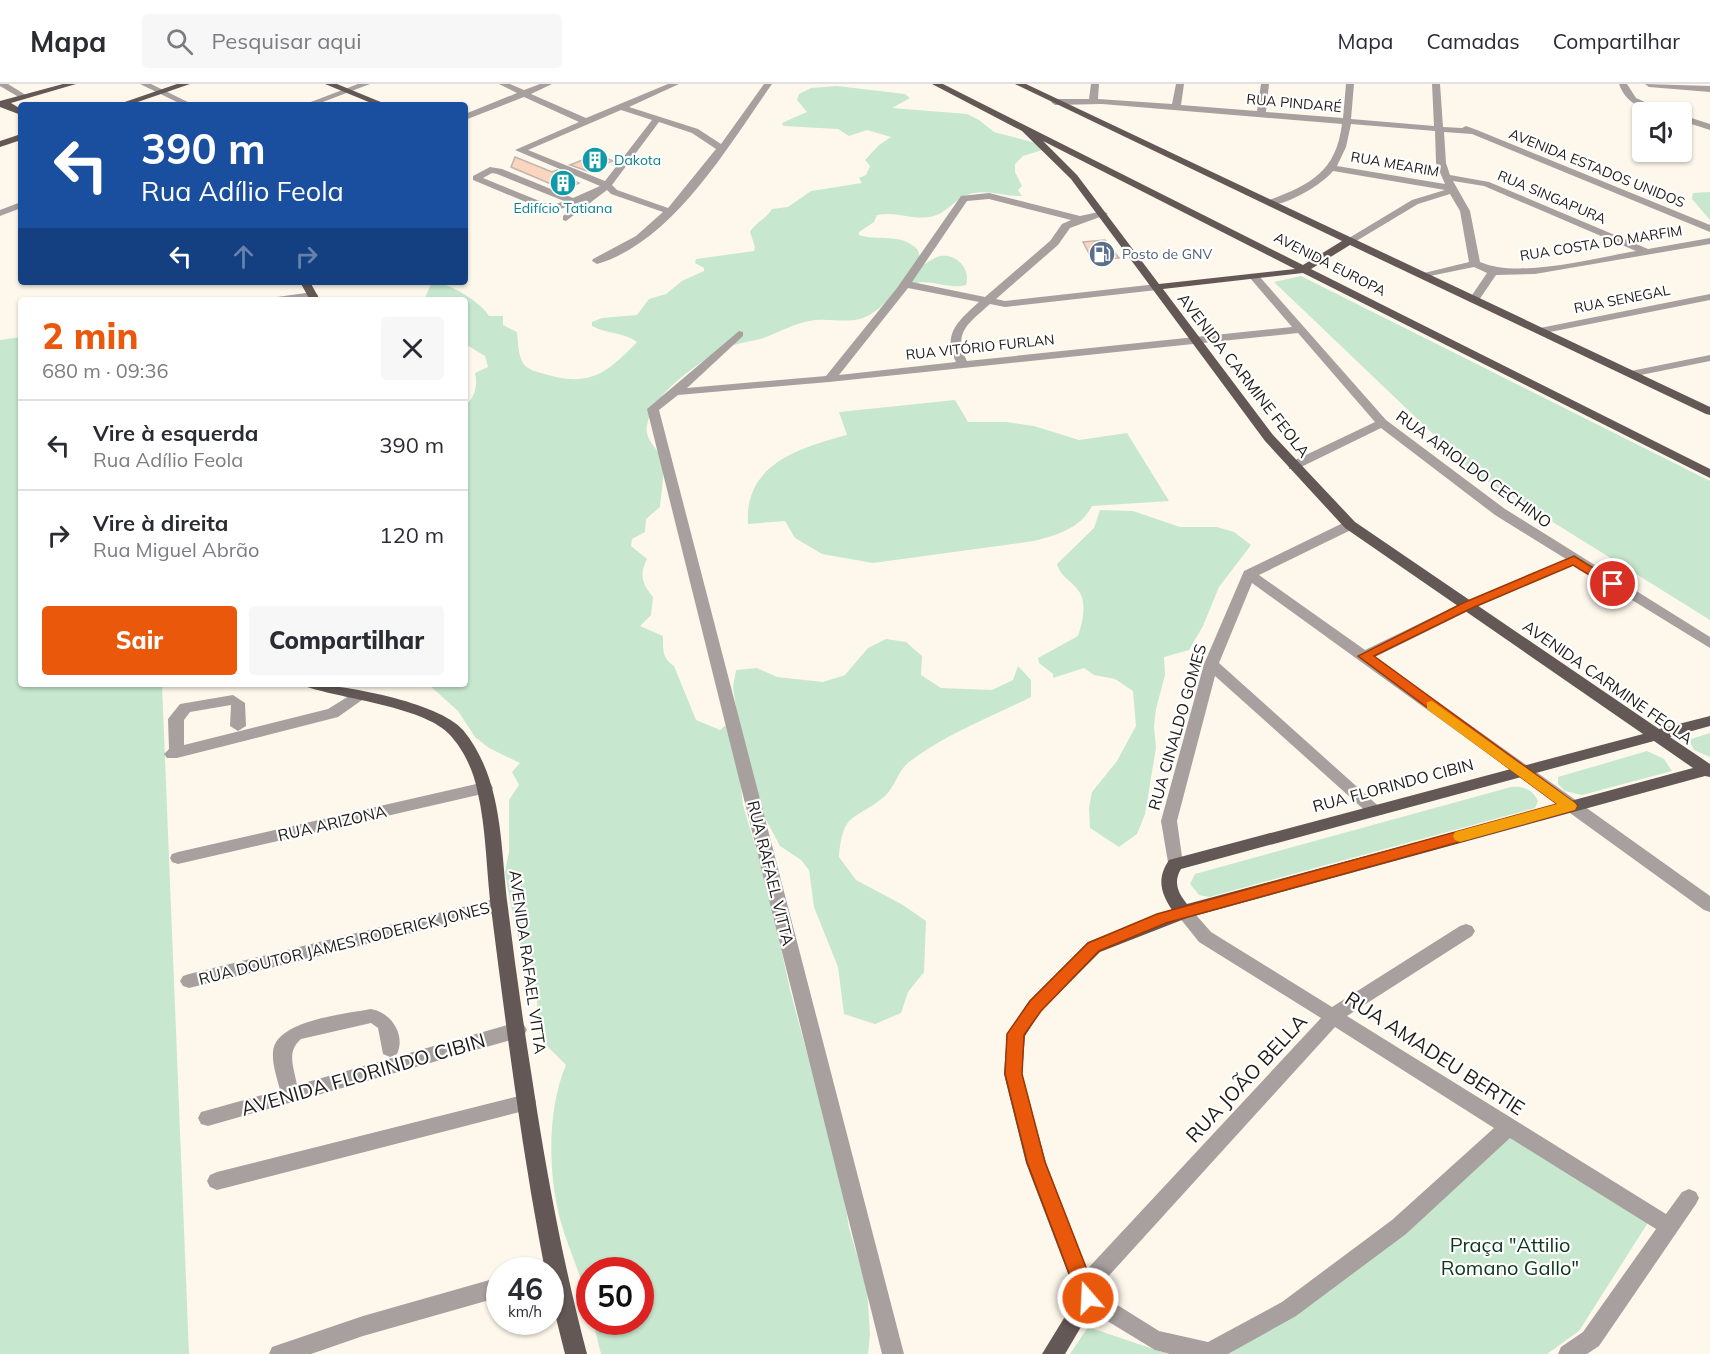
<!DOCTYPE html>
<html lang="pt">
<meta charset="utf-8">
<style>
:root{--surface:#fff;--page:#f7f7f7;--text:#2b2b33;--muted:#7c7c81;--line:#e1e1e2;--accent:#ea580c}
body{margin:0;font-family:Mulish,sans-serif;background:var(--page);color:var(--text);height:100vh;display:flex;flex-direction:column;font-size:22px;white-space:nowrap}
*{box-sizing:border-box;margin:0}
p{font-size:20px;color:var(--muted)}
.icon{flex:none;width:33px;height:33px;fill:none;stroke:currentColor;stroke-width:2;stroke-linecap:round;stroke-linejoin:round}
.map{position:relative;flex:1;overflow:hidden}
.sheet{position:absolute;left:18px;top:213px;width:450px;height:390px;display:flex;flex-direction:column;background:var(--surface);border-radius:6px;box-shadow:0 2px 4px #0004}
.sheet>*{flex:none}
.guide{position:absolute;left:18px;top:18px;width:450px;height:183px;border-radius:6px;box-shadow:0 2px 4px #0004;background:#1a4fa0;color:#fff;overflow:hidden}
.fabs{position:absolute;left:1632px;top:18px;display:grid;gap:12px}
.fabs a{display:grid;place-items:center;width:60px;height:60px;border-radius:6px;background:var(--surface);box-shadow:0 2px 4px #0004;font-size:30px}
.speed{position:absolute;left:486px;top:1173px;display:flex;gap:12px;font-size:30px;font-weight:700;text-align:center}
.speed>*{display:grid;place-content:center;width:78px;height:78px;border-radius:50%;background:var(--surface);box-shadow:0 2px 4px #0004;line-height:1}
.speed small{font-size:15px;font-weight:400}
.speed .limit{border:9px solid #d22;background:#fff;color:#111}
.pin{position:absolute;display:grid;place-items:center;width:51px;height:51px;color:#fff;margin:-26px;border:3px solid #fff;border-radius:50%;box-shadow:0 2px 6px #0007}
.me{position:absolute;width:66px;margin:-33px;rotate:341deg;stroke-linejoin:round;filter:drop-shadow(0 0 4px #0008)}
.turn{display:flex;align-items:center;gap:21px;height:126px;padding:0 24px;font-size:27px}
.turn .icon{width:78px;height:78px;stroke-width:2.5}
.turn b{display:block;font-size:42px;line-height:51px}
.lanes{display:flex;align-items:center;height:57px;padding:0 24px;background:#0003;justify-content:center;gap:30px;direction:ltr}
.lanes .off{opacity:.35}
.round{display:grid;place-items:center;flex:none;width:63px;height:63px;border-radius:6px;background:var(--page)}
.summary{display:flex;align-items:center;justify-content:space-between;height:102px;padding:0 24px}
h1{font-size:36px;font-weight:800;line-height:45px;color:var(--accent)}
.button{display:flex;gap:12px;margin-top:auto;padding:12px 24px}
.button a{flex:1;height:69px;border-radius:6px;background:var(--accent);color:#fff;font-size:24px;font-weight:800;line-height:69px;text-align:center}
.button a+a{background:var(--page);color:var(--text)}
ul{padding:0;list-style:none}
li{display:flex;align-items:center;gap:18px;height:90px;padding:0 24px;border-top:2px solid var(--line)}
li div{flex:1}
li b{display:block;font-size:22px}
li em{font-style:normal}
header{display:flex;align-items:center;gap:36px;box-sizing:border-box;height:84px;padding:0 30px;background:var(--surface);border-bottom:2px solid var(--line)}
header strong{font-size:28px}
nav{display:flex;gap:33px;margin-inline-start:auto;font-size:21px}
.search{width:420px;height:54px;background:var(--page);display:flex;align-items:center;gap:15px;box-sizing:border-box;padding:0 21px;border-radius:6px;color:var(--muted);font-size:22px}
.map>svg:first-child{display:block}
.green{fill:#c7e7ce}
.building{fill:#fbd5bd;stroke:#c1b5ad;stroke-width:1.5}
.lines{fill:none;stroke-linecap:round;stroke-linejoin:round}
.minor{fill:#a7a09f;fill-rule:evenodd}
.major{fill:#635856;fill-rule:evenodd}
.route{fill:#ea580c;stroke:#983908;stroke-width:1.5}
.slow{fill:#f59e0b}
.labels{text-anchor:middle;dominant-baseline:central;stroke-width:4.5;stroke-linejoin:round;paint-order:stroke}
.far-street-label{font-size:14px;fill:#1e1c18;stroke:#fff}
.far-culture-label{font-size:14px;fill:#0d838f;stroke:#fff;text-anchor:start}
.far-service-label{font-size:14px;fill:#4e5e75;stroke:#fff;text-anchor:start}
.street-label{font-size:16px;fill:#1e1c18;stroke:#fff}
.near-street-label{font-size:20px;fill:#1e1c18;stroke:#fff}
.near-park-label{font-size:20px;fill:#0d371b;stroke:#fff}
</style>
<header>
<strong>Mapa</strong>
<div class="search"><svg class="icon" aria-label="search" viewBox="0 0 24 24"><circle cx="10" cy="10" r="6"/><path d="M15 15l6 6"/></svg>Pesquisar aqui</div>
<nav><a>Mapa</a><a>Camadas</a><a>Compartilhar</a></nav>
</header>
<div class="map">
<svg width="1710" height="1270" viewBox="0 0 1710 1270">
<rect width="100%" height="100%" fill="#fef8ec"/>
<!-- green -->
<path class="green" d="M 837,2 L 905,10 L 910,14 L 892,24 L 967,30 L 979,36 L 994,48 L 1043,61 L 1042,66 L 1023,72 L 1015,80 L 1015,88 L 1022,102 L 1018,106 L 1022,112 C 1003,113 983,103 965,112 C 952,118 945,131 929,133 C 912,136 896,127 877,131 L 874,138 L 859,148 L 859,151 C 877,157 900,149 916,164 C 920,168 919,175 923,181 C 929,178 934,173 941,172 C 957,170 971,185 966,201 C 948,206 930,194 912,200 C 892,207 882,227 863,234 C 847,240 827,233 809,237 C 794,240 781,247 766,253 C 754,258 739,258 727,264 C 699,277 653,309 647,341 C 644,357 659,364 662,377 C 665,391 661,409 660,423 L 646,435 L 645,448 L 632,455 L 631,462 L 647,475 C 639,491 642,499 653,513 L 651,531 L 640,542 L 663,552 C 663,566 662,574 674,582 L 696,636 L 720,646 L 737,631 L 733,603 L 736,586 L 757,584 L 777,593 L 823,598 L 845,591 L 868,564 L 886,555 L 906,558 L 922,572 L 921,591 L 941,604 L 992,606 L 1013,596 L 1018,582 L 1031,596 L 1031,613 C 989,634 946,650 909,678 C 898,686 895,703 885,712 C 854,738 843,726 839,773 L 856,796 L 903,821 L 926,837 L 924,888 L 908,908 L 901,929 L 875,940 L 844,930 L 838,883 L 814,823 L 809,786 L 801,776 L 780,762 L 739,685 L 743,721 L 769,809 L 790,906 L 841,1095 L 849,1144 L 867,1205 L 870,1250 L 868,1270 L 601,1270 L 593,1238 L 640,1238 L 640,1186 L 590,1186 L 589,1223 C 582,1192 568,1165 560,1135 C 548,1088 547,1026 566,981 L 546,961 L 539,948 L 537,916 L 515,843 L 505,788 L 509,768 L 509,716 L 519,701 L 512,688 L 520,679 L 489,664 L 475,653 L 458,627 L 428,600 L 465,600 L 465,321 C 475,314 478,301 475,289 L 488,283 L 485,272 L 465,260 L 465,216 L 424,216 L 432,198 C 448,198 481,218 489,232 L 503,232 L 503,241 L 517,248 C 518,257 518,271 523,279 C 528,287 539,288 548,291 C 591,303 608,288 637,258 C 624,248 606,250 592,242 L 592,238 L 602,234 L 637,231 L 649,215 L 666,210 L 682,197 L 704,187 L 704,184 L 695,179 L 696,175 L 754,167 L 755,163 L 750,148 C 756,138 766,135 772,125 L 788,123 L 811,107 L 862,99 L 859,94 L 866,91 L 870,82 L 865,76 L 879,61 L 891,53 L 867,46 L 849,52 L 838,45 L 783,42 L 782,39 L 807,28 L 797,16 L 799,10 L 811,4 Z
M 1710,108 L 1710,136 L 1692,115 L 1693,109 Z
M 1301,192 L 1710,397 L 1710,536 L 1474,389 L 1274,198 Z
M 21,253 L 21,600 L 162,600 L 189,1270 L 0,1270 L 0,256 Z
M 955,316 L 968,338 L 1006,338 L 1034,342 L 1079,356 L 1127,349 L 1169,417 L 1092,422 C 1081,444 1057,451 1034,457 L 873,479 L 822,470 L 795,454 L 785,437 L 748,440 C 744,380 799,364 847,351 L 839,328 Z
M 1100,426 L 1133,427 L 1180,443 L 1217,443 L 1234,448 L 1251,461 L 1219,503 L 1203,542 L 1189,566 L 1164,573 L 1165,591 L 1156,625 L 1154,642 L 1156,664 L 1145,730 L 1137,750 L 1119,763 L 1090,744 L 1089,724 L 1092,708 L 1117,677 L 1136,642 L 1133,607 L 1115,595 L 1094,591 L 1084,584 L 1053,594 L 1053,590 L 1039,579 L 1038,574 L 1078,552 C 1082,540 1087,521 1080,509 C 1073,497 1061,494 1057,480 L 1094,444 Z
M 1710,649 L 1710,673 L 1694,666 L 1690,658 L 1691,655 Z
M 1647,667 L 1664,675 L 1672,687 L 1582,711 L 1565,707 L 1558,700 L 1558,693 Z
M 1511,703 C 1523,702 1533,705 1538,717 L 1535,724 L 1209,813 L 1199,811 L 1190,800 L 1195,790 Z
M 1508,1043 L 1649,1137 L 1579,1247 L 1547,1270 L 1229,1270 L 1359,1173 Z
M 1088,1243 L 1168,1270 L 1070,1270 Z"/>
<!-- building -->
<path class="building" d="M 597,70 L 613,77 L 587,87 L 570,81 Z
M 515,73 L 552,88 L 557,86 L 574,93 L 569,95 L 579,99 L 565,106 L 511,83 Z
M 1105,156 L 1119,174 L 1093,177 L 1083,158 Z"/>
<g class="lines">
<!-- minor -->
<path class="minor" d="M 0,0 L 8,0 L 29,13 L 22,15 L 0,2 Z
M 140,0 L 151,0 L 194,21 L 183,21 Z
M 358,0 L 370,0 L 315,21 L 303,21 Z
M 499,0 L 510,0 L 524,6 L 540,0 L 552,0 L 531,10 L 586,34 L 668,0 L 679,0 L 629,23 L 698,45 L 721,60 L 764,0 L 772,0 C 729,61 673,158 597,180 L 592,177 L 593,175 L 636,152 L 663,128 L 611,110 L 607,106 L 566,137 L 563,136 L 563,132 L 580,118 L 555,127 L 545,126 L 473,96 L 473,92 L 490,83 L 502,85 L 573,114 L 600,102 L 515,66 L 579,38 L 524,13 L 465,36 L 465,30 L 517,9 ZM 621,26 L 652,36 L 605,97 L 528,66 ZM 659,38 L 692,49 L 716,65 L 668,124 L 617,106 L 612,101 ZM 492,89 L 497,90 L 564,117 L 554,121 L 547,120 L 483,94 Z
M 1091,0 L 1099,0 L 1098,15 L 1172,20 L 1176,0 L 1184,0 L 1181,21 L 1257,27 L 1261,0 L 1269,0 L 1266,28 L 1343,34 L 1346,0 L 1354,0 L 1351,35 L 1434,42 L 1432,0 L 1440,0 L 1443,43 L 1462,44 L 1466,42 L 1477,46 L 1710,141 L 1710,148 L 1472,50 L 1444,48 L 1446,79 L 1450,91 L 1489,98 L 1648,165 L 1710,154 L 1710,160 L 1535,190 L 1496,191 L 1479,216 L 1471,216 L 1470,214 L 1487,189 L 1474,183 L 1425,193 L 1420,190 L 1469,178 L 1460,127 L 1450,110 L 1418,120 L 1353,159 L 1344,157 L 1412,116 L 1445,106 L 1333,87 C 1322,101 1284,123 1267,121 L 1267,117 C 1309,101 1336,89 1342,40 L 1102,20 L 1055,21 L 1051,18 L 1055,15 L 1089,15 ZM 1351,40 L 1435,47 L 1436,79 L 1445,100 L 1337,82 L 1346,63 ZM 1453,97 L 1484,102 L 1636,167 C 1594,174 1518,195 1480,178 L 1470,127 Z
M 1619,0 L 1627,0 L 1636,14 L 1667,28 C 1647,30 1626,20 1619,0 Z
M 1645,0 L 1710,2 L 1710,8 L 1649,3 Z
M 1682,31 L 1710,40 L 1710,46 L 1682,37 Z
M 989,109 L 1080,132 L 1103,127 L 1108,130 L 1070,144 L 1058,161 L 996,215 L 1005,217 L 1157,200 L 1162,203 L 1157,206 L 1005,223 L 990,220 C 969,239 952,249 967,277 L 1292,243 L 1250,194 L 1259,192 L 1386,336 L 1505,425 L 1710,553 L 1710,564 L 1575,481 L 1472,525 L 1375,573 L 1710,812 L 1710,828 L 1704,826 L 1252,499 L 1219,579 L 1384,727 L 1382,731 L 1370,731 L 1215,592 L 1177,737 L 1183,780 L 1181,784 L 1169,784 L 1161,737 L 1204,580 L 1244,487 L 1345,438 L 1355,438 L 1357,441 L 1355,444 L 1259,491 L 1365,566 L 1462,519 L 1566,475 L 1495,431 L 1381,344 L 1297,385 L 1289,385 L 1289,379 L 1375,338 L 1298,249 L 829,298 L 678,311 L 659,326 L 904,1270 L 882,1270 L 647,325 L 739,247 L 743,248 L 743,252 L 687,304 L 826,292 L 897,204 L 961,112 ZM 989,115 L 1071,136 L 1062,140 L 1050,157 L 985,213 L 912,198 L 967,117 ZM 908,204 L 979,218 C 958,237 942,250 956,278 L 839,291 Z
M 21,118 L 21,124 L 0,132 L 0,126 Z
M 313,208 L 318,211 L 317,213 L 272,216 L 277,213 Z
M 1710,210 L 1710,216 L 1540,250 L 1534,247 L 1540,244 Z
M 1710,271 L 1710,277 L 1631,293 L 1625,290 L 1631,287 Z
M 357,607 L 362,608 L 364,612 L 362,616 L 338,633 L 177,674 L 167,674 L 164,670 L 169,665 L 168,635 L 180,620 L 233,611 L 245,619 L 246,642 L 238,647 L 230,642 L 231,621 L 190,628 L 184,636 L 184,661 L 328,625 Z
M 485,698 L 491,700 L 493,704 L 491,708 L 178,780 L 172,778 L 170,774 L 172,770 L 178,768 Z
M 499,814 L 505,816 L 507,821 L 505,826 L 189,904 L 183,902 L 180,897 L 183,892 L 189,890 Z
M 1183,821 L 1189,823 L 1211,848 L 1332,923 L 1460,842 L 1466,840 L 1472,842 L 1475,847 L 1472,852 L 1347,932 L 1666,1130 L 1682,1108 L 1689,1105 L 1696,1108 L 1699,1114 L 1696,1120 L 1599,1262 L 1587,1270 L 1558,1270 L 1561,1263 L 1583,1248 L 1656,1145 L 1510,1054 L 1406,1150 L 1296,1232 L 1228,1270 L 1170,1270 L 1155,1266 L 1081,1221 L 1078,1214 L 1079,1210 L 1075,1202 L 1078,1195 L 1321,934 L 1199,858 L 1175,828 L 1177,823 ZM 1335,943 L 1494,1044 L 1392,1136 L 1282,1218 L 1208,1258 L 1159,1247 L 1095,1207 Z
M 371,925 C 391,928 406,951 397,970 L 390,973 L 383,970 L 378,944 L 371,939 L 301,955 C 286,968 294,983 297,1001 L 518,938 L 524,941 L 527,946 L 524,951 L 518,954 L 208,1042 L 201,1040 L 198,1034 L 201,1028 L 280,1006 C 277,994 272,980 273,968 C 275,936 346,930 371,925 Z
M 527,1010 L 534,1012 L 536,1018 L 534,1024 L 527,1026 L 217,1106 L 210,1103 L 207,1097 L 210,1091 L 217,1088 Z
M 500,1193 L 500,1213 L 363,1252 L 311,1270 L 269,1270 L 272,1263 L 363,1232 Z"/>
<!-- major -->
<path class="major" d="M 63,0 L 76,0 L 11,19 L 21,25 L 21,31 L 0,23 L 0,17 Z
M 177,0 L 190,0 L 129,21 L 116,21 Z
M 325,0 L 337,0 L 388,21 L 376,21 Z
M 932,0 L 943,0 L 1303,181 L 1342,157 L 1015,0 L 1026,0 L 1710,323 L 1710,331 L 1706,330 L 1350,161 L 1311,185 L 1710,385 L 1710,394 L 1303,189 L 1163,205 L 1273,351 L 1355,438 L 1659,645 L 1710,632 L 1710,642 L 1670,653 L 1710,680 L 1710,693 L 1705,692 L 1187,834 L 1100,868 L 1041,927 L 1025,952 L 1022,990 L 1046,1079 L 1098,1214 L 1065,1270 L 1042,1270 L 1077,1213 L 1026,1079 L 1004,990 L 1007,950 L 1029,917 L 1088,858 L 1172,826 C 1160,808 1157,794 1169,776 L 1643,650 L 1345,444 L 1265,357 L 1071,95 L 1022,47 ZM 1043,57 L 1295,185 L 1159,200 L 1077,91 ZM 1654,657 L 1693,684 L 1187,820 C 1178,809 1173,798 1181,785 Z
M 21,50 L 21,56 L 0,63 L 0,57 Z
M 300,198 L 310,198 L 320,216 L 310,216 Z
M 305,600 C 341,600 439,618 463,646 C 504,696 500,763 508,824 C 515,881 523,938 532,994 C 546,1087 563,1179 587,1270 L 565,1270 L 550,1210 L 550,1186 L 545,1186 L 540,1160 C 520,1051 506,942 492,832 C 486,790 487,747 477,705 C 473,686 463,664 448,649 C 422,623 344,615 307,603 Z"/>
</g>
<!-- route -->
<path class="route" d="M 1574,472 L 1619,500 L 1617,503 L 1609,503 L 1573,481 L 1472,524 L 1374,572 L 1575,719 L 1577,722 L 1575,726 L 1166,839 L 1099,867 L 1041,927 L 1024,951 L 1022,990 L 1045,1078 L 1098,1214 L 1095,1221 L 1088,1223 L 1081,1221 L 1027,1078 L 1005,990 L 1007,950 L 1030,917 L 1088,859 L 1157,830 L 1557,720 L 1358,572 L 1463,519 Z"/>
<!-- slow -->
<path class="slow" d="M 1432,617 L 1575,719 L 1577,722 L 1575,726 L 1460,758 L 1455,756 L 1453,752 L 1455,748 L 1557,720 L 1427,625 L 1427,618 Z"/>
<!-- icons -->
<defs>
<symbol id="building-disc" viewBox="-11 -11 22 22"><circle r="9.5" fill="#0f9aa8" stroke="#fff"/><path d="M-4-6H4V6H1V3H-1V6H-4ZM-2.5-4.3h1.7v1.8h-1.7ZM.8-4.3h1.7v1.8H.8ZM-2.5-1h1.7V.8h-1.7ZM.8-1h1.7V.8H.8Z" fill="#fff"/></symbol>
<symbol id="fuel-disc" viewBox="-11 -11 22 22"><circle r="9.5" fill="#5c6f8a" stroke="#fff"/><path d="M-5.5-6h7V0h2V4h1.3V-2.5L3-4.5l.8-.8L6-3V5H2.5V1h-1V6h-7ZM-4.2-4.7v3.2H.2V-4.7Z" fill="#fff"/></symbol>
</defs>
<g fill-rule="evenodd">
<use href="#building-disc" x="580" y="61" width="30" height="30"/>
<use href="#building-disc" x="548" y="84" width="30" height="30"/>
<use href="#fuel-disc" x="1087" y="155" width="30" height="30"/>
</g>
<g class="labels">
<!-- far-street labels -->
<g class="far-street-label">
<text transform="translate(1294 19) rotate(5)">RUA PINDARÉ</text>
<text transform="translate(1395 80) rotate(10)">RUA MEARIM</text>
<text transform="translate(1597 84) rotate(22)">AVENIDA ESTADOS UNIDOS</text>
<text transform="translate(1552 113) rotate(23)">RUA SINGAPURA</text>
<text transform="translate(1601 159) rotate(-9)">RUA COSTA DO MARFIM</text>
<text transform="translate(1330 180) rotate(27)">AVENIDA EUROPA</text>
<text transform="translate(1622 215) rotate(-11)">RUA SENEGAL</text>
<text transform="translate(980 263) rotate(-6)">RUA VITÓRIO FURLAN</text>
</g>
<!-- far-culture labels -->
<g class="far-culture-label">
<text x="614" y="76">Dakota</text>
<text x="563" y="124" text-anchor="middle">Edifício Tatiana</text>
</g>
<!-- far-service labels -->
<g class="far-service-label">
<text x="1122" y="170">Posto de GNV</text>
</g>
<!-- street labels -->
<g class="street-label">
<text transform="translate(1244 291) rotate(52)">AVENIDA CARMINE FEOLA</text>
<text transform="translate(1474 385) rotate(36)">RUA ARIOLDO CECHINO</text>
<text transform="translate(1608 598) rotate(35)">AVENIDA CARMINE FEOLA</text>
<text transform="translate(1177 643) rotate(-74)">RUA CINALDO GOMES</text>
<text transform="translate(1393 701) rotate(-15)">RUA FLORINDO CIBIN</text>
<text transform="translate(332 739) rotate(-13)">RUA ARIZONA</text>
<text transform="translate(771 789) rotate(76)">RUA RAFAEL VITTA</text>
<text transform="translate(344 859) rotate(-14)">RUA DOUTOR JAMES RODERICK JONES</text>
<text transform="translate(528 878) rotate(82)">AVENIDA RAFAEL VITTA</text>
</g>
<!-- near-street labels -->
<g class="near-street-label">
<text transform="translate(1435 969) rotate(33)">RUA AMADEU BERTIE</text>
<text transform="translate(363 990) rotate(-16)">AVENIDA FLORINDO CIBIN</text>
<text transform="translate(1246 994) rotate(-47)">RUA JOÃO BELLA</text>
</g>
<!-- near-park labels -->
<g class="near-park-label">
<text x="1510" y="1160">Praça "Attilio<tspan x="1510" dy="23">Romano Gallo"</tspan></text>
</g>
</g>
</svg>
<div class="fabs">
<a><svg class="icon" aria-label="sound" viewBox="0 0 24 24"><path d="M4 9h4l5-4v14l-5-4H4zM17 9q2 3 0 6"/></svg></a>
</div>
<div class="speed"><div>46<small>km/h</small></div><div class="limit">50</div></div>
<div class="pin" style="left:1613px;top:500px;background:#d93025"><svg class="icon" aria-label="arrive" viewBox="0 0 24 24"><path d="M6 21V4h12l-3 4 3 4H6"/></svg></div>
<svg class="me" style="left:1088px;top:1214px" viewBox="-20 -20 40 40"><circle r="17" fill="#ea580c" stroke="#fff" stroke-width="3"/><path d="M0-11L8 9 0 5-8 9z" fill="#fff"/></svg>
<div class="guide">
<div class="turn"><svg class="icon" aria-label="left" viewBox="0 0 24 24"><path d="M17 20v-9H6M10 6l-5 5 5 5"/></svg><div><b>390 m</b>Rua Adílio Feola</div></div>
<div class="lanes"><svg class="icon" aria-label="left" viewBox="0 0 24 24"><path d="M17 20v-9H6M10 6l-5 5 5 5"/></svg><svg class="icon off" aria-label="ahead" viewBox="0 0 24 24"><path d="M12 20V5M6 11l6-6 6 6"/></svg><svg class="icon off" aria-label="right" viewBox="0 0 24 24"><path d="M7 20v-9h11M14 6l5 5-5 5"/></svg></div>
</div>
<section class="sheet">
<div class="summary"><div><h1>2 min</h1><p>680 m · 09:36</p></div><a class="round"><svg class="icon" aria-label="close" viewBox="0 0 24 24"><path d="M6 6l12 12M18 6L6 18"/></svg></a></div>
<ul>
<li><svg class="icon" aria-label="left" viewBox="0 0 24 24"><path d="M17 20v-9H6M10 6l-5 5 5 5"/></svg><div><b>Vire à esquerda</b><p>Rua Adílio Feola</p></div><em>390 m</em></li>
<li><svg class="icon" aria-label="right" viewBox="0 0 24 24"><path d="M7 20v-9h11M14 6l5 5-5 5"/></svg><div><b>Vire à direita</b><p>Rua Miguel Abrão</p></div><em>120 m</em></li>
</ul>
<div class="button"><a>Sair</a><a>Compartilhar</a></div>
</section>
</div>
